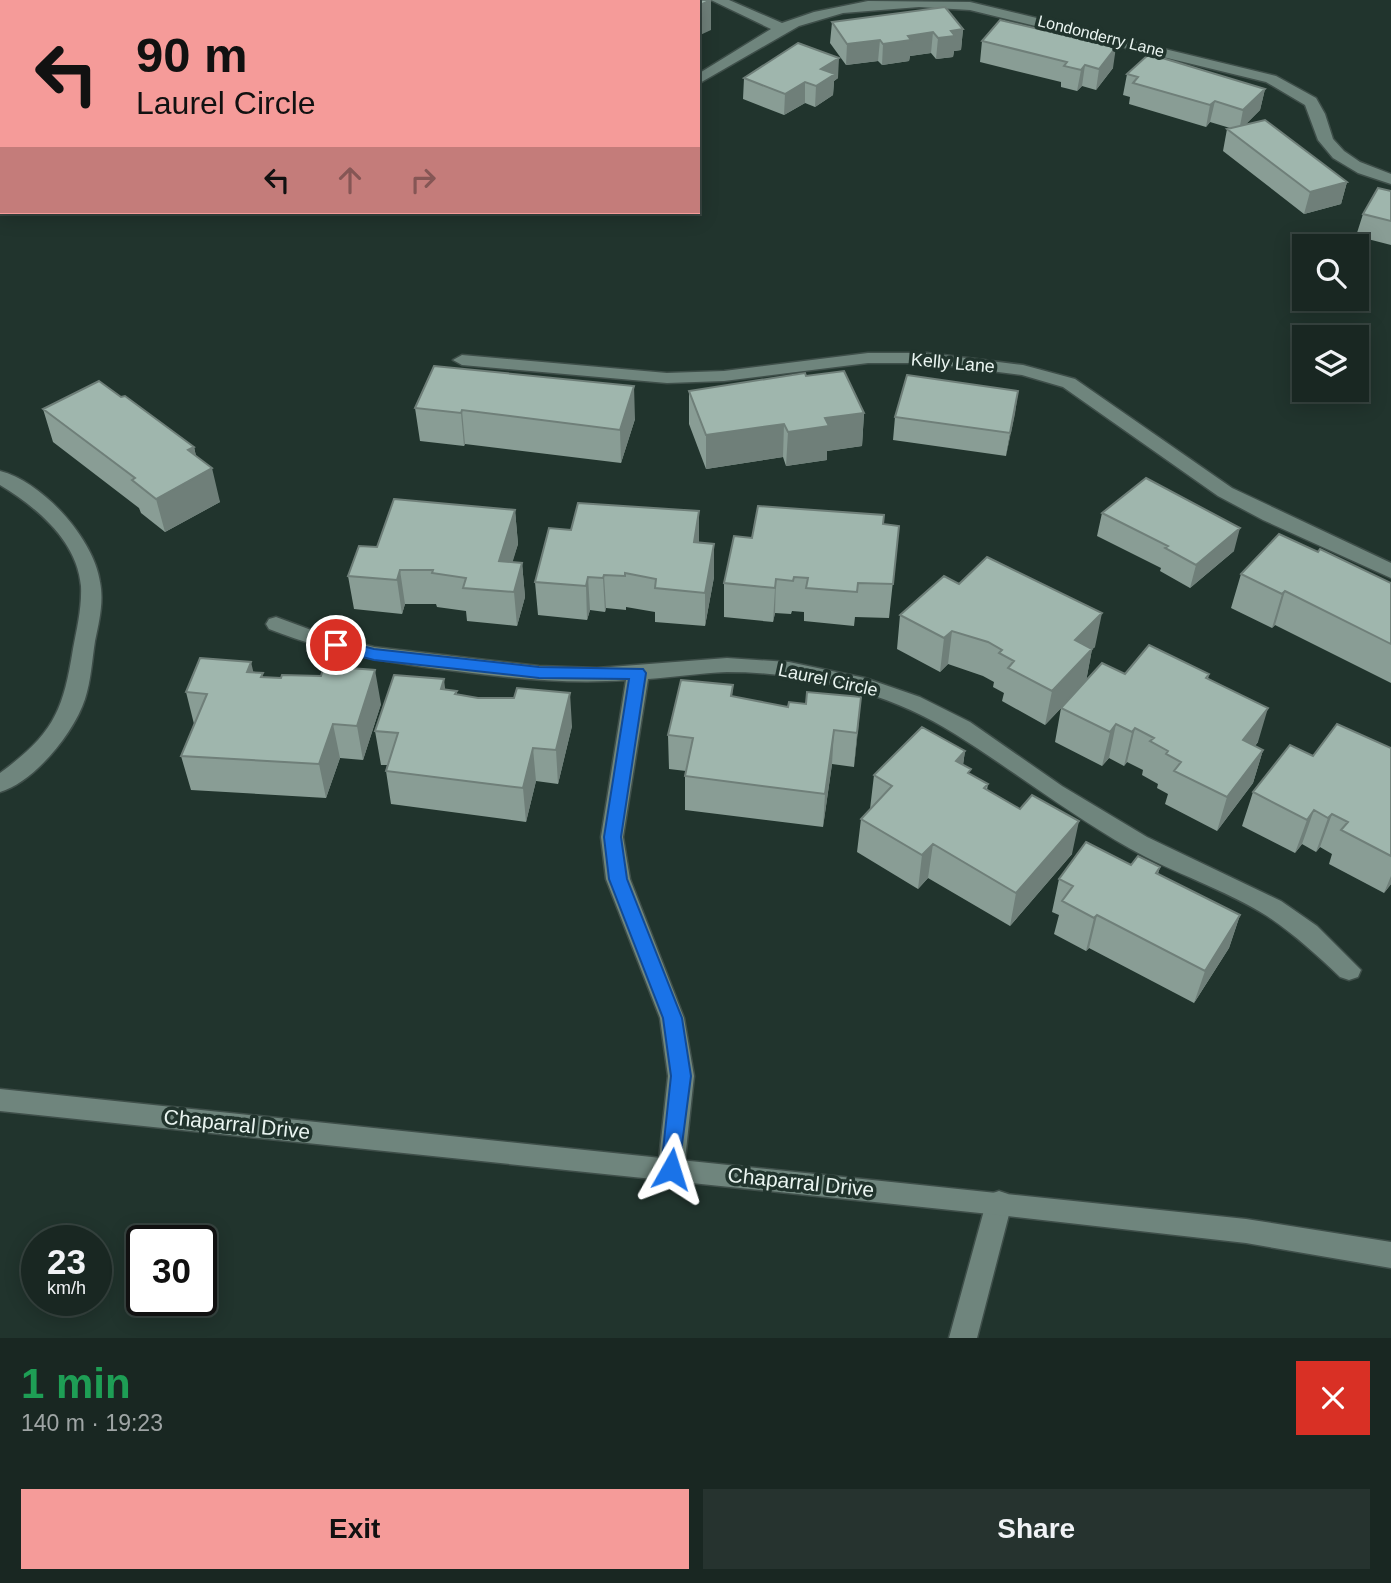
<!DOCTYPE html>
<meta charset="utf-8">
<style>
:root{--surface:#192722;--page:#26332f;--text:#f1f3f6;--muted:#9fa5a5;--line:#374440;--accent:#f59b99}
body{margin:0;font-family:Arial,sans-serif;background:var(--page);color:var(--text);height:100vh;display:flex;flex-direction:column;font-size:26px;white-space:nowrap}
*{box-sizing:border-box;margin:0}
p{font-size:23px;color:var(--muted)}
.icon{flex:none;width:38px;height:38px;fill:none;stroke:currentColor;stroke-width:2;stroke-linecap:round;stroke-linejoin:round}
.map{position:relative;height:1338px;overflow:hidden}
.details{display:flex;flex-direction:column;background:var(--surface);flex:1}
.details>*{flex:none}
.banner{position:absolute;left:0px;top:0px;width:700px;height:214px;box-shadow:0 4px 18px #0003,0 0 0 2px var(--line);background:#f59b99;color:#111;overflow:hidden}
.tools{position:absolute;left:1292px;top:234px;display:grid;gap:14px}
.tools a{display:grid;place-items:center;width:77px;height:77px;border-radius:0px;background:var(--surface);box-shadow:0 4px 18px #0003,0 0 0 2px var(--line);font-size:35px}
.speed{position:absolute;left:21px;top:1225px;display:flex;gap:14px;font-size:35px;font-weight:700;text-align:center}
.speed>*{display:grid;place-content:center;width:91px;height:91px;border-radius:50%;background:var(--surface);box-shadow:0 4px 18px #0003,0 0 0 2px var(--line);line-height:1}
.speed small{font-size:18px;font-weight:400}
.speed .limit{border:4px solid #111;border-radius:10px;background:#fff;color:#111}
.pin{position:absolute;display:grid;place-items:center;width:60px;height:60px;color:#fff;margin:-30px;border:4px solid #fff;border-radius:50%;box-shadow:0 2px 7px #0007}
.me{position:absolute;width:77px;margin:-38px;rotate:6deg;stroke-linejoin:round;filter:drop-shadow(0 0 5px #0008)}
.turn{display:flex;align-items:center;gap:24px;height:147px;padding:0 21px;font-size:32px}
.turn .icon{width:91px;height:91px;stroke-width:2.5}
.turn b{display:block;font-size:49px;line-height:60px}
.lanes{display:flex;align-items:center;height:66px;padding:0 21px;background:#0003;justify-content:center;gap:35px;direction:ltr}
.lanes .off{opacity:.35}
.round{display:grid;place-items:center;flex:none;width:74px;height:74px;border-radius:0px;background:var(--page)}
.headline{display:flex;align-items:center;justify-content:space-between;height:119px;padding:0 21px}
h1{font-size:42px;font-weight:600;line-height:52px;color:#1e9e55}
.button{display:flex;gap:14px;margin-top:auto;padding:14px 21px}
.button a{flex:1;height:80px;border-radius:0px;background:var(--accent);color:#111;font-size:28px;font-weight:600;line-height:80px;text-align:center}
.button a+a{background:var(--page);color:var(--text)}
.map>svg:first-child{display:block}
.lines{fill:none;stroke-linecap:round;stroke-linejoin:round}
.street-casing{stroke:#3f4f4a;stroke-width:3}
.secondary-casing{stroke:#3f4f4a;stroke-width:3}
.street{fill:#6f857d;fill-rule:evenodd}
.secondary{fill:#6f857d;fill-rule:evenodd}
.wall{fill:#899d95}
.shaded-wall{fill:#6f7f79}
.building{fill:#9fb6ad;stroke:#6f7f79;stroke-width:2}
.route{fill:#1a73e8;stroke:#114b97;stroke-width:2}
.labels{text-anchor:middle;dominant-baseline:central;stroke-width:7;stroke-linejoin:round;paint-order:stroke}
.far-street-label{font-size:16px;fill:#e9f4f0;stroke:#21342d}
.street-label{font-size:18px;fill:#e9f4f0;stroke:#21342d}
.near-street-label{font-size:21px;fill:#e9f4f0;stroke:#21342d}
</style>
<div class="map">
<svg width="1391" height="1338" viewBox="0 0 1391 1338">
<rect width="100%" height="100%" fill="#21342d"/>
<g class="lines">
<defs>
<path id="street" d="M 711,0 L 729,0 L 782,23 L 814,12 L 868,1 L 970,2 L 1276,76 L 1316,98 L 1325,114 L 1333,139 L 1344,151 L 1360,162 L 1391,174 L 1391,184 L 1358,173 L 1333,158 L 1318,140 L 1305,105 L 1266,82 L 970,10 L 919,7 L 843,13 L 799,26 L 698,84 L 698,74 L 771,29 Z
M 0,115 L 2,115 L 2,124 L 0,124 Z
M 868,353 L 927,353 L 1023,365 L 1075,379 L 1232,488 L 1391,563 L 1391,578 L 1263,520 L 1218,496 L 1063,387 L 1022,375 L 927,363 L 868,363 L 724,381 L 667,383 L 462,365 L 453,360 L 462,355 L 667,373 L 724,371 Z
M 0,471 C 43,482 94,539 100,582 C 104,602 99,622 95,641 C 92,660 91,681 85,699 C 74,733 34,782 0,792 L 0,773 C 53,734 63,712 73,649 C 77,628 82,607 81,586 C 77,540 36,507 0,485 Z
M 276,617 L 322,634 L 374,647 L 539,666 L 597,668 L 727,658 L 789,662 L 865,678 L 920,697 L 970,722 L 1062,786 L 1147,837 L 1281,901 L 1317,926 L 1361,970 L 1358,977 L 1349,980 L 1340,977 C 1317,955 1294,934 1267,916 C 1224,889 1173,873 1129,848 C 1068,813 1014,771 955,734 C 889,692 805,672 727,672 C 701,673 674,677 648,679 L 623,837 L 630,879 L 684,1018 L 694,1076 L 684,1169 L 680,1177 L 671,1181 L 662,1177 L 658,1169 L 668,1076 L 660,1018 L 606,879 L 601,837 L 626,680 C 574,684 523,679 472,673 C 399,664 337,656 269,629 L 266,624 L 269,619 Z
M 999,1191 L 1008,1194 L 1012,1203 L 977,1338 L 949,1338 L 986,1203 L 990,1194 Z"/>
<path id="secondary" d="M 0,1089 L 1246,1219 L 1391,1242 L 1391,1268 L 1246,1243 L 999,1215 L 0,1111 Z"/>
</defs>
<!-- street casing -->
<use href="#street" class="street-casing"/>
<!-- secondary casing -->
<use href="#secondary" class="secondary-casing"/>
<!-- street -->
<use href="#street" class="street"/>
<!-- secondary -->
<use href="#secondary" class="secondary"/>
</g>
<!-- wall -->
<path class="wall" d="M 1,0 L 133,0 L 133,2 L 2,2 L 2,27 L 0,22 Z
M 528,0 L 609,0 L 608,2 L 528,2 Z
M 832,22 L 963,29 L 961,50 L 954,51 L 953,57 L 936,59 L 931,53 L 910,56 L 909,61 L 882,65 L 878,61 L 846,65 L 830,43 Z
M 982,41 L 1113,68 L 1096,90 L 1082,86 L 1077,91 L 1061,87 L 1061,82 L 980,62 Z
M 1127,74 L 1265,89 L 1260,110 L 1246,124 L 1347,182 L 1341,204 L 1304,214 L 1223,151 L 1227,129 L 1230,128 L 1210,122 L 1206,127 L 1129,104 L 1130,97 L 1123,95 Z
M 744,78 L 838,78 L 834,81 L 833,95 L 815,107 L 805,103 L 784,115 L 743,99 Z
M 1391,191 L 1391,245 L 1356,236 L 1363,214 Z
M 806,376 L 864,413 L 862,446 L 827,451 L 827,460 L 786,466 L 783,457 L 706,469 L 689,424 L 689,391 Z
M 1018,391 L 1006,456 L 893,440 L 895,417 Z
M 121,397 L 194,447 L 196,456 L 220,502 L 165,532 L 141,513 L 139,508 L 53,442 L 43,409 Z
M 415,408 L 635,419 L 621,463 L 465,444 L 464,446 L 420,441 Z
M 515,510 L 518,544 L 512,562 L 522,563 L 525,597 L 517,626 L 467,621 L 466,611 L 437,607 L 436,604 L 405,604 L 402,614 L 354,609 L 348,576 L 377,547 Z
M 1102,513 L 1234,551 L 1190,588 L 1160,571 L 1161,568 L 1097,536 Z
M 883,524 L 899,526 L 889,618 L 855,617 L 854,626 L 804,621 L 804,612 L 792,611 L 791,614 L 775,613 L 773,622 L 724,617 L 724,583 L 752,538 Z
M 699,542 L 714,577 L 705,626 L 655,622 L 655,612 L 626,607 L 626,610 L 606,608 L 605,612 L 590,610 L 587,620 L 538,615 L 535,582 Z
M 1318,552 L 1391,583 L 1391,683 L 1275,625 L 1272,628 L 1231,608 L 1241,574 Z
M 959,584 L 1095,647 L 1092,649 L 1086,681 L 1125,674 L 1209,674 L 1208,679 L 1258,742 L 1255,746 L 1263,750 L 1253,783 L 1217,831 L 1165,804 L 1168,794 L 1157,788 L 1158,784 L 1142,775 L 1143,770 L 1127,762 L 1124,766 L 1109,758 L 1102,766 L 1055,742 L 1061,708 L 1045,725 L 1002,701 L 1004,693 L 993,687 L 994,682 L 983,676 L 948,664 L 940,672 L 897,649 L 900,615 Z
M 253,672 L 264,677 L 381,704 L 363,760 L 340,758 L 326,798 L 191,790 L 181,756 L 194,724 L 186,692 Z
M 733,685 L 732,696 L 788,707 L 861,697 L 854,767 L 832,764 L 823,827 L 685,810 L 685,776 L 686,771 L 669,769 L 668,735 Z
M 445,690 L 457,691 L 457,695 L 572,726 L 558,784 L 536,781 L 526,822 L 391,804 L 386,771 L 387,765 L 381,765 L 375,731 Z
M 1391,748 L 1391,884 L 1384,893 L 1329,864 L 1332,854 L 1320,847 L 1316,852 L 1302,844 L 1295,853 L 1242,826 L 1253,792 L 1313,756 Z
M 965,751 L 963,765 L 970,774 L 988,784 L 987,790 L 1072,854 L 1010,926 L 928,878 L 918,889 L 857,852 L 861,819 L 870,809 L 874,775 Z
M 1131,865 L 1160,867 L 1158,874 L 1240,915 L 1229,948 L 1194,1003 L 1089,948 L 1086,951 L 1054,934 L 1059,915 L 1052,912 L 1059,879 Z"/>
<!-- shaded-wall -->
<path class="shaded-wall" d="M 120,0 L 133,0 L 133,2 L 119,2 Z
M 386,0 L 427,0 L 427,2 L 377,2 Z
M 711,0 L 711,30 L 698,36 L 698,6 Z
M 963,29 L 961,50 L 954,51 L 953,57 L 936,59 L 938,38 L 951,31 Z
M 933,32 L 931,53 L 910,56 L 909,61 L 882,65 L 883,44 L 908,36 Z
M 880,40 L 878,61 L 846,65 L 847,44 Z
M 1116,47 L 1113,68 L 1096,90 L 1099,69 Z
M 839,58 L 838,78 L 834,81 L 833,95 L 815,107 L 816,86 L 821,69 Z
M 1085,65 L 1082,86 L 1077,91 L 1081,70 Z
M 805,82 L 805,103 L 784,115 L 785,94 Z
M 1265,89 L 1260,110 L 1239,131 L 1243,110 Z
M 1215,101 L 1210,122 L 1206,127 L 1210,105 Z
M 1347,182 L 1341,204 L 1304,214 L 1310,192 Z
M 634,386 L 635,419 L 621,463 L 620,430 Z
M 1018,391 L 1015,414 L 1006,456 L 1010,433 Z
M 462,410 L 465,444 L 464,446 L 461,413 Z
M 864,413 L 862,446 L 827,451 L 827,460 L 786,466 L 788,432 L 825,418 Z
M 784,424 L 783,457 L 706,469 L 706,435 Z
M 194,447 L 200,475 L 212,468 L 220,502 L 165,532 L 156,499 L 188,450 Z
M 515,510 L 518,544 L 504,591 L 499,561 Z
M 699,511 L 699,544 L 694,542 Z
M 1240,528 L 1234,551 L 1190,588 L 1196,565 Z
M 714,544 L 714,577 L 705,626 L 705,593 Z
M 522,563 L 525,597 L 517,626 L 514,592 Z
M 400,570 L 405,604 L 402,614 L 397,580 Z
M 604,575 L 606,608 L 605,612 L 603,578 Z
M 588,577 L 590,610 L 587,620 L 586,586 Z
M 776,579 L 775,613 L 773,622 L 775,588 Z
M 1285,591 L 1275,625 L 1272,628 L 1282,594 Z
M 1102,613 L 1095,647 L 1092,649 L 1086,682 L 1045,725 L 1052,691 L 1075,640 Z
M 952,631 L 948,664 L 940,672 L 944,638 Z
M 251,662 L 259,695 L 247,672 Z
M 375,670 L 381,704 L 363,760 L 357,726 Z
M 444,679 L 448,713 L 441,689 Z
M 570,693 L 572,726 L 558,784 L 556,750 Z
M 861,697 L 858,731 L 854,767 L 857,733 Z
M 1268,708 L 1258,742 L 1233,773 L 1243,740 Z
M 333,724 L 340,758 L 326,798 L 319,764 Z
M 1116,724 L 1109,758 L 1102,766 L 1110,732 Z
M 1135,728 L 1127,762 L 1124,766 L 1132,732 Z
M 834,730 L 832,764 L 823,827 L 825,794 Z
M 533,748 L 536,781 L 526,822 L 523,788 Z
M 1263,750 L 1253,783 L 1217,831 L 1227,797 Z
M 965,751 L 960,785 L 956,761 Z
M 1314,810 L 1302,844 L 1295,853 L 1307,820 Z
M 1332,814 L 1320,847 L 1316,852 L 1328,818 Z
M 1079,821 L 1072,854 L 1010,926 L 1016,893 Z
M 933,844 L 928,878 L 918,889 L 922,855 Z
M 1391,876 L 1391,884 L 1384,893 Z
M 1097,915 L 1089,948 L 1086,951 L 1094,918 Z
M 1240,915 L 1229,948 L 1194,1003 L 1205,971 Z"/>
<!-- building -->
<path class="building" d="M 1,0 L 120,0 L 119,2 L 2,2 L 2,6 L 0,6 Z
M 146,0 L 265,0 L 264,2 L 145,2 Z
M 303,0 L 360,0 L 357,1 L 358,2 L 304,2 Z
M 368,0 L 386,0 L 377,2 L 369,2 Z
M 642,0 L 711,0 L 698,6 L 698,2 L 639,2 Z
M 945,7 L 963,29 L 951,31 L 955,36 L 938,38 L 933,32 L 908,36 L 911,40 L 883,44 L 880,40 L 847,44 L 832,22 Z
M 1000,20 L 1116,47 L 1099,69 L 1085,65 L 1081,70 L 1064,66 L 1067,62 L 982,41 Z
M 798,43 L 839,58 L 821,69 L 835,74 L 816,86 L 805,82 L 785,94 L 744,78 Z
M 1149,54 L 1265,89 L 1243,110 L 1215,101 L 1210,105 L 1133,83 L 1138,77 L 1127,74 Z
M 1265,120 L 1347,182 L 1310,192 L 1227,129 Z
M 1378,188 L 1391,191 L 1391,221 L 1363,214 Z
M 434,366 L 634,386 L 620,430 L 462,410 L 461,413 L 415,408 Z
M 844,371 L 864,413 L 825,418 L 829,426 L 788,432 L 784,424 L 706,435 L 689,391 L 805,373 L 806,376 Z
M 907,375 L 1018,391 L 1010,433 L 895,417 Z
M 99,381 L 121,397 L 125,396 L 194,447 L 188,450 L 212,468 L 156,499 L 132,480 L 135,478 L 43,409 Z
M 1146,478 L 1240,528 L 1196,565 L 1165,548 L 1168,546 L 1102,513 Z
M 394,499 L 515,510 L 499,561 L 522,563 L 514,592 L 463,588 L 466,578 L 432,573 L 433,570 L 400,570 L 397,580 L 348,576 L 359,546 L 377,547 Z
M 578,503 L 699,511 L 694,542 L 714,544 L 705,593 L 655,588 L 656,579 L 625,573 L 625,576 L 604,575 L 603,578 L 588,577 L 586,586 L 535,582 L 549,528 L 571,530 Z
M 758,506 L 884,515 L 883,524 L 899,526 L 893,584 L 858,583 L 857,592 L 806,588 L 808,578 L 794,577 L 793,581 L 776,579 L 775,588 L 724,583 L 734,536 L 752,538 Z
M 1279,534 L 1318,552 L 1320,549 L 1391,583 L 1391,644 L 1285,591 L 1282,594 L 1241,574 Z
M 987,557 L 1102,613 L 1075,640 L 1092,649 L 1052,691 L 1008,668 L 1014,661 L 999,653 L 1002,650 L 988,642 L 952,631 L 944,638 L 900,615 L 944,576 L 959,584 Z
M 1149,645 L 1209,674 L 1206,678 L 1268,708 L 1243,740 L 1263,750 L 1227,797 L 1174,771 L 1181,762 L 1166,754 L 1168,751 L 1150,741 L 1154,738 L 1135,728 L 1132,732 L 1116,724 L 1110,732 L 1061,708 L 1102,663 L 1125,674 Z
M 200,658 L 251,662 L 247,672 L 263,673 L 261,677 L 281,678 L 282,675 L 321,676 L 324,666 L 375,670 L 357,726 L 333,724 L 319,764 L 181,756 L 207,694 L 186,692 Z
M 394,675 L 444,679 L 441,689 L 457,691 L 455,694 L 478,698 L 514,698 L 517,688 L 570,693 L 556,750 L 533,748 L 523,788 L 386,771 L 398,733 L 375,731 Z
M 681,680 L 733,685 L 731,696 L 788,707 L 789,702 L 806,704 L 807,692 L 861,697 L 857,733 L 834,730 L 825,794 L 685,776 L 693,738 L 668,735 Z
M 1337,724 L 1391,748 L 1391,856 L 1341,830 L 1348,822 L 1332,814 L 1328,818 L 1314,810 L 1307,820 L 1253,792 L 1290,745 L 1313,756 Z
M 922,727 L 965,751 L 956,761 L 971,769 L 968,773 L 988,784 L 984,788 L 1020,809 L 1032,795 L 1079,821 L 1016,893 L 933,844 L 922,855 L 861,819 L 892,786 L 874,775 Z
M 1086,842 L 1131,865 L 1138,856 L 1160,867 L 1156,873 L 1240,915 L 1205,971 L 1097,915 L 1094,918 L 1062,901 L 1073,886 L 1059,879 Z"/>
<!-- route -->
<path class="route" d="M 336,639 L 374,649 L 539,667 L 643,669 L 646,673 L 621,837 L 627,879 L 682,1018 L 691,1076 L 678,1175 L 671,1178 L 664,1175 L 661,1169 L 671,1076 L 663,1018 L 609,879 L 604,837 L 629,679 L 539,678 L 374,660 L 331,649 L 331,641 Z"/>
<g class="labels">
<!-- far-street labels -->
<g class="far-street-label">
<text transform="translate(1101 36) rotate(14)">Londonderry Lane</text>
</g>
<!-- street labels -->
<g class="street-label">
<text transform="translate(953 363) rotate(5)">Kelly Lane</text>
<text transform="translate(828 680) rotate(12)">Laurel Circle</text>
</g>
<!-- near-street labels -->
<g class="near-street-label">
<text transform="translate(237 1124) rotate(6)">Chaparral Drive</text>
<text transform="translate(801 1182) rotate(6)">Chaparral Drive</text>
</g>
</g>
</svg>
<div class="tools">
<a><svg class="icon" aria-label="search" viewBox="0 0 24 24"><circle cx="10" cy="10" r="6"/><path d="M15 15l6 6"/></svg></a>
<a><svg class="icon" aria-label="layers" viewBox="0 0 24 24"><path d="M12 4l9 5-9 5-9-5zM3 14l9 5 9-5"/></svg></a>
</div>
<div class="speed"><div>23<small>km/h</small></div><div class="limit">30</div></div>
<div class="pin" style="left:336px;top:645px;background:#d93025"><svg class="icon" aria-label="arrive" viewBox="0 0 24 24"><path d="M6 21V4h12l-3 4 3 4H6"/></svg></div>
<svg class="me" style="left:671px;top:1169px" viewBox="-20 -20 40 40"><path d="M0-17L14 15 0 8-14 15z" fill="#1a73e8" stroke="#fff" stroke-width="4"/></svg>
<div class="banner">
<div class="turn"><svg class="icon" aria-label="left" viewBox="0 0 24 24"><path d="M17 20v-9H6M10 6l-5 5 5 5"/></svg><div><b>90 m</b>Laurel Circle</div></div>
<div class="lanes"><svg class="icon" aria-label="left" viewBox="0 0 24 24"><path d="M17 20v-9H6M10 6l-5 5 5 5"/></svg><svg class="icon off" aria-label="ahead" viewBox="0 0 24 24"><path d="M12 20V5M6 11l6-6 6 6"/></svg><svg class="icon off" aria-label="right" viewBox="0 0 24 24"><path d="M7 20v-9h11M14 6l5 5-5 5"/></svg></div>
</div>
</div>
<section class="details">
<div class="headline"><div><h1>1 min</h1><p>140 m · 19:23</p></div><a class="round" style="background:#d93025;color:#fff"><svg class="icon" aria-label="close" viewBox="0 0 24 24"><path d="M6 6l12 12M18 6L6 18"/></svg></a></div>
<div class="button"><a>Exit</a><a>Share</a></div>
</section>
